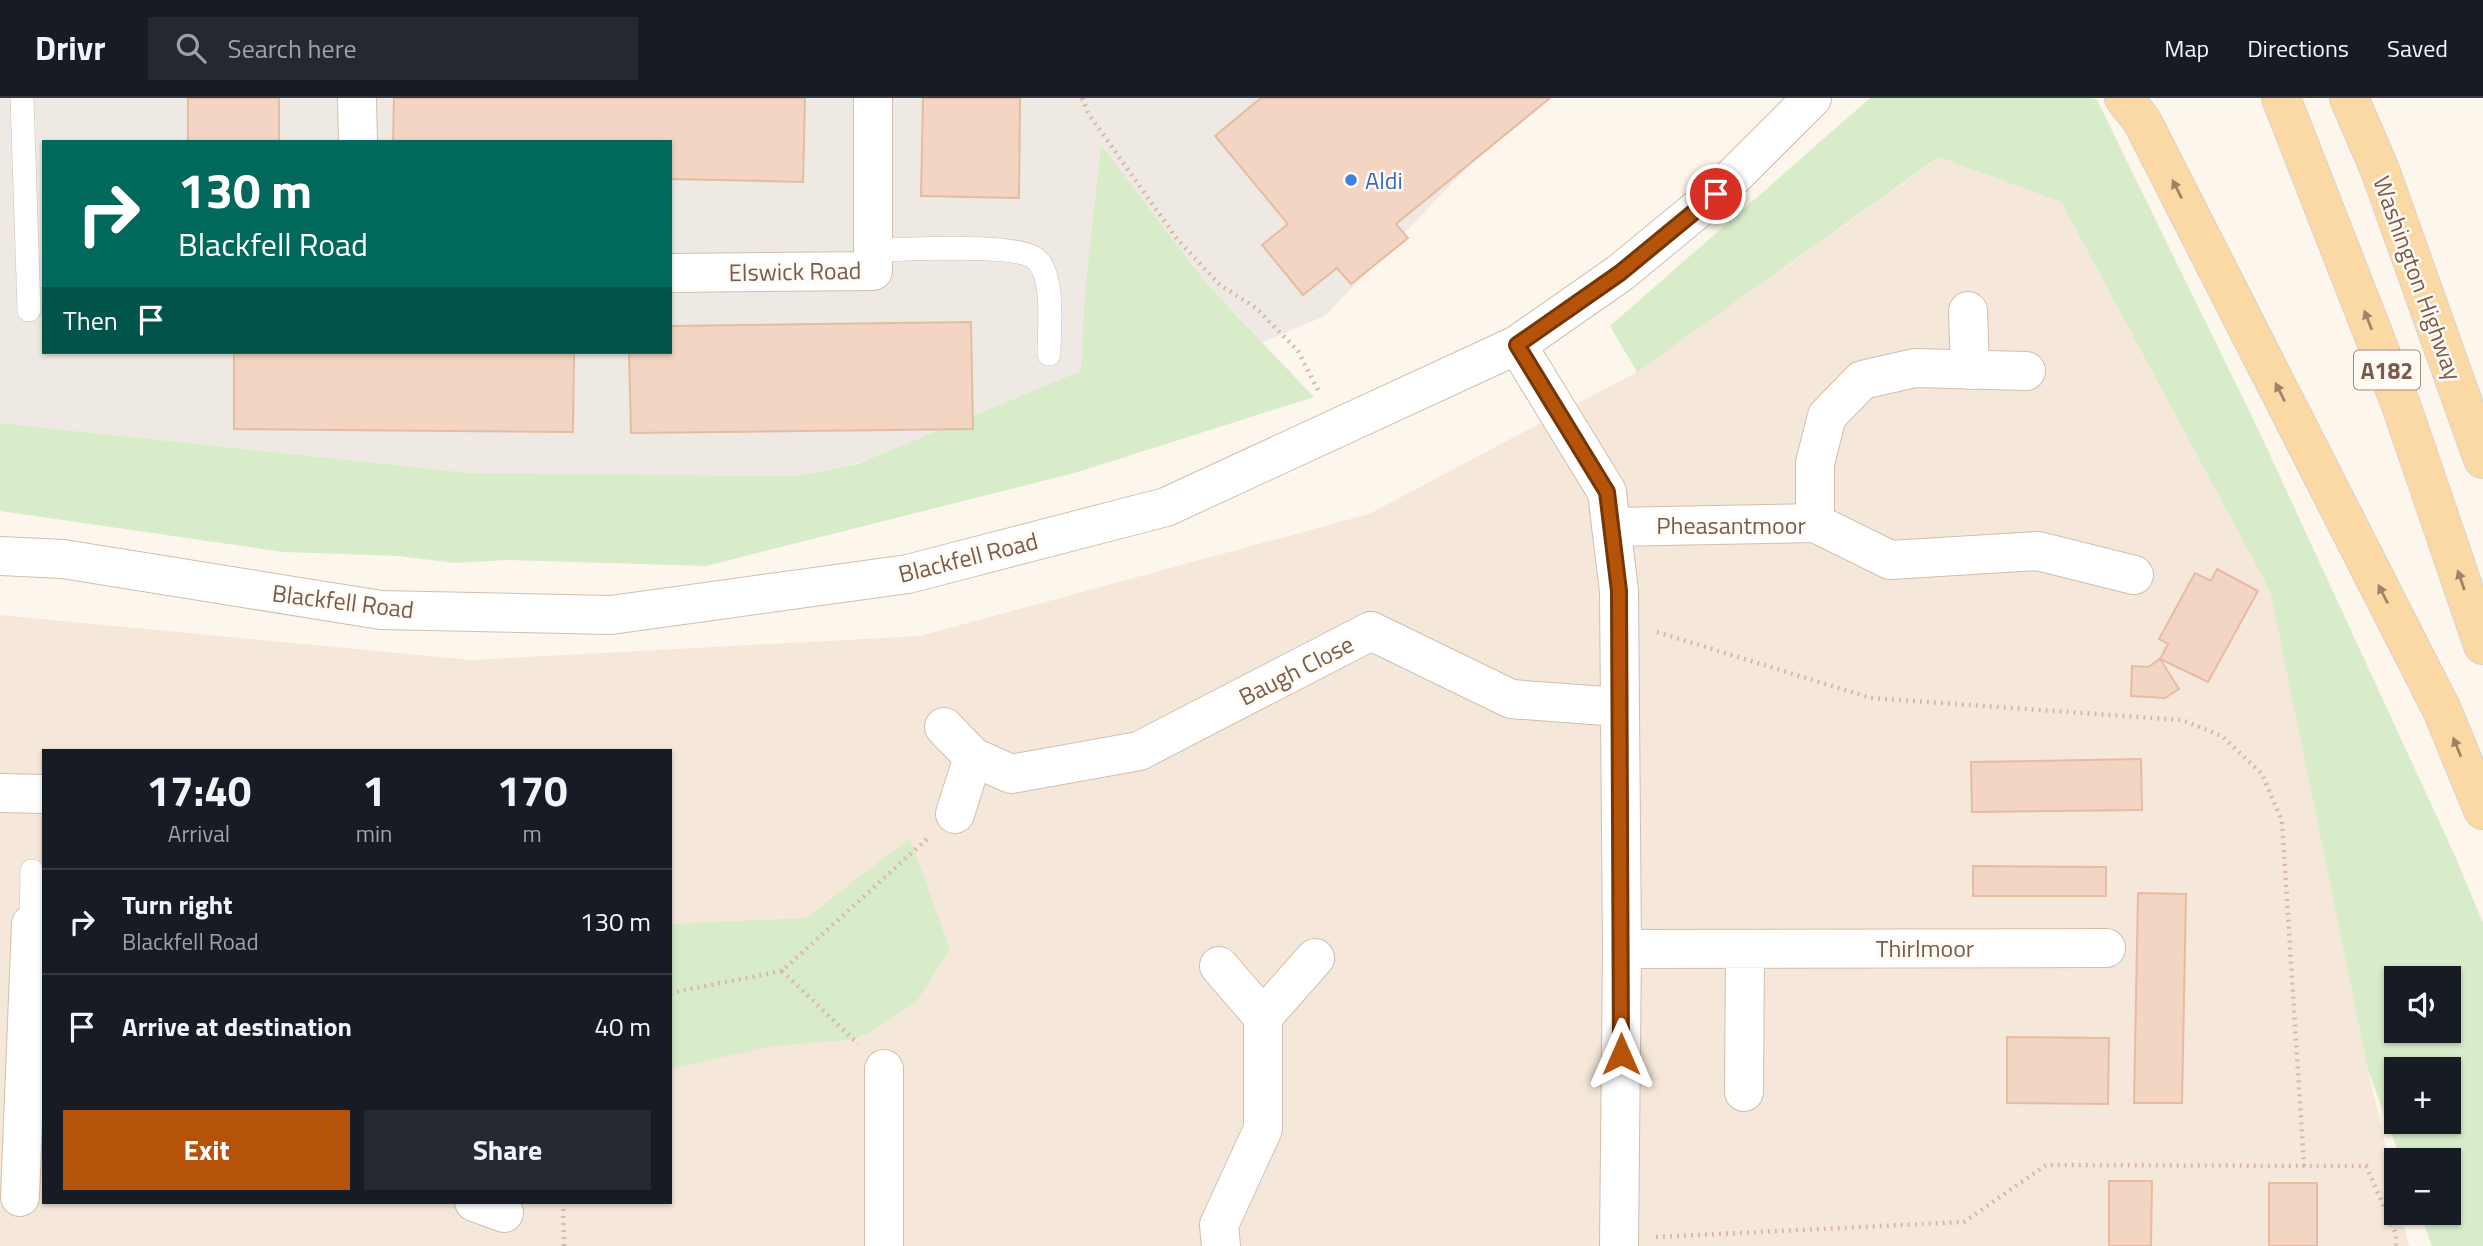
<!DOCTYPE html>
<meta charset="utf-8">
<style>
:root{--surface:#171b24;--page:#242831;--text:#f1f3f6;--muted:#9ea1a6;--line:#363941;--accent:#b45309}
body{margin:0;font-family:"Titillium Web",sans-serif;background:var(--page);color:var(--text);height:100vh;display:flex;flex-direction:column;font-size:26px;white-space:nowrap}
*{box-sizing:border-box;margin:0}
p{font-size:23px;color:var(--muted)}
.icon{flex:none;width:38px;height:38px;fill:none;stroke:currentColor;stroke-width:2;stroke-linecap:round;stroke-linejoin:round}
.map{position:relative;flex:1;overflow:hidden}
.panel{position:absolute;left:42px;top:651px;width:630px;height:455px;display:flex;flex-direction:column;background:var(--surface);border-radius:0px;box-shadow:0 2px 5px #0004}
.panel>*{flex:none}
.banner{position:absolute;left:42px;top:42px;width:630px;height:214px;border-radius:0px;box-shadow:0 2px 5px #0004;background:#00695c;color:#fff;overflow:hidden}
.tools{position:absolute;left:2384px;top:868px;display:grid;gap:14px}
.tools a{display:grid;place-items:center;width:77px;height:77px;border-radius:0px;background:var(--surface);box-shadow:0 2px 5px #0004;font-size:35px}
.pin{position:absolute;display:grid;place-items:center;width:60px;height:60px;color:#fff;margin:-30px;border:4px solid #fff;border-radius:50%;box-shadow:0 2px 7px #0007}
.me{position:absolute;width:77px;margin:-38px;rotate:0deg;stroke-linejoin:round;filter:drop-shadow(0 0 5px #0008)}
.turn{display:flex;align-items:center;gap:24px;height:147px;padding:0 21px;font-size:32px}
.turn .icon{width:91px;height:91px;stroke-width:2.5}
.turn b{display:block;font-size:49px;line-height:60px}
.then{display:flex;align-items:center;height:66px;padding:0 21px;background:#0003;gap:14px;font-size:26px}
.eta{display:flex;justify-content:space-evenly;align-items:center;height:119px;text-align:center}
.eta b{font-size:42px;font-weight:700;line-height:49px}
.cta{display:flex;gap:14px;margin-top:auto;padding:14px 21px}
.cta a{flex:1;height:80px;border-radius:0px;background:var(--accent);color:#fff;font-size:28px;font-weight:700;line-height:80px;text-align:center}
.cta a+a{background:var(--page);color:var(--text)}
ul{padding:0;list-style:none}
li{display:flex;align-items:center;gap:21px;height:105px;padding:0 21px;border-top:2px solid var(--line)}
li div{flex:1}
li b{display:block;font-size:26px}
li em{font-style:normal}
header{display:flex;align-items:center;gap:42px;box-sizing:border-box;height:98px;padding:0 35px;background:var(--surface);border-bottom:2px solid var(--line)}
header strong{font-size:33px}
nav{display:flex;gap:38px;margin-inline-start:auto;font-size:24px}
.search{width:490px;height:63px;background:var(--page);display:flex;align-items:center;gap:18px;box-sizing:border-box;padding:0 24px;border-radius:0px;color:var(--muted);font-size:26px}
.map>svg:first-child{display:block}
.residential{fill:#f5e8da;fill-rule:evenodd}
.industrial{fill:#efe9e4;fill-rule:evenodd}
.green{fill:#d8ecc9;fill-rule:evenodd}
.building{fill:#f3d5c3;stroke:#e6bba3;stroke-width:2}
.lines{fill:none;stroke-linecap:round;stroke-linejoin:round}
.service-casing{stroke:#d1beb0;stroke-width:24}
.minor-casing{stroke:#d1beb0;stroke-width:40}
.primary-casing{stroke:#dad1cd;stroke-width:40}
.path{stroke:#d9b8a5;stroke-width:4.5;stroke-dasharray:2 5;stroke-linecap:butt}
.service{stroke:#fff;stroke-width:23}
.minor{stroke:#fff;stroke-width:38}
.primary{stroke:#fbd9a5;stroke-width:38}
.oneway{fill:#a18267}
.route-casing{stroke:#753606;stroke-width:18}
.route{stroke:#b45309;stroke-width:12}
.shop-dot{fill:#3f7fe0;stroke:#fffaf3;stroke-width:2.5}
.labels{text-anchor:middle;dominant-baseline:central;stroke-width:5;stroke-linejoin:round;paint-order:stroke}
.shield{fill:#fffaf3;stroke:#a28b7f;stroke-width:2}
.shield-label{font-size:23px;font-weight:bold;fill:#7a5c4d}
.shop-label{font-size:24px;fill:#366cbe;stroke:#fffaf3;text-anchor:start}
.street-label{font-size:24px;fill:#7a5c4d;stroke:#fffaf3}
</style>
<header>
<strong>Drivr</strong>
<div class="search"><svg class="icon" aria-label="search" viewBox="0 0 24 24"><circle cx="10" cy="10" r="6"/><path d="M15 15l6 6"/></svg>Search here</div>
<nav><a>Map</a><a>Directions</a><a>Saved</a></nav>
</header>
<div class="map">
<svg width="2483" height="1148" viewBox="0 0 2483 1148">
<rect width="100%" height="100%" fill="#fdf6ec"/>
<!-- residential -->
<path class="residential" d="M 1940,59 L 2061,104 L 2270,493 L 2368,972 L 2396,1091 L 2396,1115 L 2401,1115 L 2409,1148 L 0,1148 L 0,517 L 472,562 L 920,538 L 1369,416 L 1637,274 ZM 44,653 L 670,653 L 670,1104 L 44,1104 Z"/>
<!-- industrial -->
<path class="industrial" d="M 0,0 L 1534,0 L 1325,218 L 1079,322 L 794,378 L 470,375 L 0,325 ZM 44,44 L 670,44 L 670,254 L 44,254 Z"/>
<!-- green -->
<path class="green" d="M 1870,0 L 2093,0 L 2097,2 L 2258,331 L 2456,760 L 2483,825 L 2483,1148 L 2432,1148 L 2420,1115 L 2448,1115 L 2448,1062 L 2401,1062 L 2368,972 L 2270,493 L 2061,104 L 1939,59 L 1637,274 L 1610,228 ZM 2448,880 L 2448,933 L 2396,933 L 2396,880 ZM 2396,971 L 2448,971 L 2448,1024 L 2396,1024 Z
M 1101,47 L 1209,189 L 1314,299 L 1078,374 L 706,468 L 506,462 L 455,465 L 398,458 L 284,454 L 0,413 L 0,325 L 470,375 L 794,378 L 858,366 L 1081,273 L 1085,196 Z
M 910,740 L 950,852 L 916,904 L 870,935 L 850,942 L 772,948 L 670,971 L 670,826 L 806,820 Z"/>
<!-- building -->
<path class="building" d="M 188,0 L 279,0 L 279,44 L 188,44 Z
M 394,0 L 805,0 L 803,84 L 670,81 L 670,44 L 393,44 Z
M 923,0 L 1020,0 L 1019,100 L 921,98 Z
M 1261,0 L 1550,0 L 1396,126 L 1408,140 L 1351,186 L 1337,170 L 1303,197 L 1262,147 L 1288,126 L 1215,38 Z
M 971,224 L 973,331 L 631,335 L 629,254 L 670,254 L 670,228 Z
M 234,254 L 574,254 L 573,334 L 234,331 Z
M 2217,471 L 2258,493 L 2208,584 L 2160,561 L 2168,546 L 2159,541 L 2195,475 L 2211,483 Z
M 2160,561 L 2179,591 L 2165,600 L 2131,598 L 2132,568 L 2148,569 Z
M 2141,661 L 2142,712 L 1972,714 L 1971,664 Z
M 1973,768 L 2106,769 L 2106,798 L 1973,798 Z
M 2138,795 L 2186,796 L 2182,1005 L 2134,1005 Z
M 2007,939 L 2109,940 L 2108,1006 L 2007,1005 Z
M 2109,1083 L 2152,1083 L 2151,1148 L 2109,1148 Z
M 2269,1085 L 2317,1085 L 2317,1148 L 2269,1148 Z"/>
<g class="lines">
<defs>
<path id="service" d="M 22,0 L 29,212
M 873,152 C 902,152 1020,144 1037,162 C 1055,180 1049,232 1049,256
M 31,826 L 32,773"/>
<path id="minor" d="M 357,0 L 358,44
M 670,175 L 873,173 L 873,0
M 1968,213 L 1970,272
M 1517,247 L 1607,394 L 1619,493 L 1622,851 L 1619,1148
M 1815,425 L 1815,365 L 1827,318 L 1862,282 L 1915,270 L 2026,273
M 1611,429 L 1815,425 L 1890,462 L 2038,453 L 2134,477
M 0,458 L 63,461 L 381,512 L 611,517 L 908,476 L 1166,409 L 1517,247 L 1620,175 L 1716,96 L 1812,0
M 944,629 L 973,659 L 1011,676 L 1139,653 L 1371,533 L 1511,601 L 1619,609
M 0,695 L 44,696
M 955,716 L 973,659
M 1622,851 L 2106,850
M 1219,868 L 1263,919 L 1263,1031 L 1219,1127 L 1221,1148
M 1263,919 L 1315,860
M 884,971 L 884,1148
M 1744,994 L 1745,851
M 20,1099 L 31,826
M 474,1104 L 504,1115"/>
<path id="primary" d="M 2124,0 L 2142,23 L 2442,612 L 2483,712
M 2281,0 L 2401,307 L 2483,547
M 2349,0 L 2380,72 L 2483,361"/>
</defs>
<!-- service casing -->
<use href="#service" class="service-casing"/>
<!-- minor casing -->
<use href="#minor" class="minor-casing"/>
<!-- primary casing -->
<use href="#primary" class="primary-casing"/>
<!-- path -->
<path class="path" d="M 1082,0 L 1088,15 L 1177,141 L 1220,187 L 1256,210 L 1298,253 L 1320,296
M 1657,534 L 1871,600 L 2182,622 L 2222,638 L 2262,676 L 2282,723 L 2304,1068
M 782,873 L 858,946
M 670,895 L 782,873 L 927,741
M 563,1104 L 564,1148
M 1656,1139 L 1964,1124 L 2046,1067 L 2366,1068 L 2396,1136 L 2396,1148"/>
<!-- service -->
<use href="#service" class="service"/>
<!-- minor -->
<use href="#minor" class="minor"/>
<!-- primary -->
<use href="#primary" class="primary"/>
</g>
<!-- one-way arrows -->
<defs><path id="oneway-solid" d="M-6-.8H1V-3.2L6.5 0L1 3.2V.8H-6Z" transform="scale(1.75)"/></defs>
<g class="oneway">
<use href="#oneway-solid" transform="translate(2177 91) rotate(-117)"/>
<use href="#oneway-solid" transform="translate(2368 222) rotate(-111)"/>
<use href="#oneway-solid" transform="translate(2280 294) rotate(-117)"/>
<use href="#oneway-solid" transform="translate(2461 482) rotate(-109)"/>
<use href="#oneway-solid" transform="translate(2383 496) rotate(-117)"/>
<use href="#oneway-solid" transform="translate(2457 649) rotate(-112)"/>
</g>
<g class="lines">
<defs>
<path id="route" d="M 1621,956 L 1619,493 L 1607,394 L 1517,247 L 1620,175 L 1716,96"/>
</defs>
<!-- route casing -->
<use href="#route" class="route-casing"/>
<!-- route -->
<use href="#route" class="route"/>
</g>
<!-- markers -->
<circle class="shop-dot" cx="1351" cy="82" r="7"/>
<g class="labels">
<!-- shield labels -->
<rect class="shield" x="2354" y="252.5" width="66" height="39" rx="5"/>
<g class="shield-label">
<text x="2387" y="272">A182</text>
</g>
<!-- shop labels -->
<g class="shop-label">
<text x="1365" y="82">Aldi</text>
</g>
<!-- street labels -->
<g class="street-label">
<text transform="translate(795 173) rotate(-1)">Elswick Road</text>
<text transform="translate(2418 180) rotate(70)">Washington Highway</text>
<text x="1731" y="427">Pheasantmoor</text>
<text transform="translate(968 459) rotate(-14)">Blackfell Road</text>
<text transform="translate(343 503) rotate(7)">Blackfell Road</text>
<text transform="translate(1296 572) rotate(-27)">Baugh Close</text>
<text x="1925" y="850">Thirlmoor</text>
</g>
</g>
</svg>
<div class="tools">
<a><svg class="icon" aria-label="sound" viewBox="0 0 24 24"><path d="M4 9h4l5-4v14l-5-4H4zM17 9q2 3 0 6"/></svg></a>
<a>+</a>
<a>−</a>
</div>
<div class="pin" style="left:1716px;top:96px;background:#d93025"><svg class="icon" aria-label="arrive" viewBox="0 0 24 24"><path d="M6 21V4h12l-3 4 3 4H6"/></svg></div>
<svg class="me" style="left:1621px;top:956px" viewBox="-20 -20 40 40"><path d="M0-17L14 15 0 8-14 15z" fill="#b45309" stroke="#fff" stroke-width="4"/></svg>
<div class="banner">
<div class="turn"><svg class="icon" aria-label="right" viewBox="0 0 24 24"><path d="M7 20v-9h11M14 6l5 5-5 5"/></svg><div><b>130 m</b>Blackfell Road</div></div>
<div class="then">Then<svg class="icon" aria-label="arrive" viewBox="0 0 24 24"><path d="M6 21V4h12l-3 4 3 4H6"/></svg></div>
</div>
<section class="panel">
<div class="eta">
<div><b>17:40</b><p>Arrival</p></div>
<div><b>1</b><p>min</p></div>
<div><b>170</b><p>m</p></div>
</div>
<ul>
<li><svg class="icon" aria-label="right" viewBox="0 0 24 24"><path d="M7 20v-9h11M14 6l5 5-5 5"/></svg><div><b>Turn right</b><p>Blackfell Road</p></div><em>130 m</em></li>
<li><svg class="icon" aria-label="arrive" viewBox="0 0 24 24"><path d="M6 21V4h12l-3 4 3 4H6"/></svg><div><b>Arrive at destination</b></div><em>40 m</em></li>
</ul>
<div class="cta"><a>Exit</a><a>Share</a></div>
</section>
</div>
